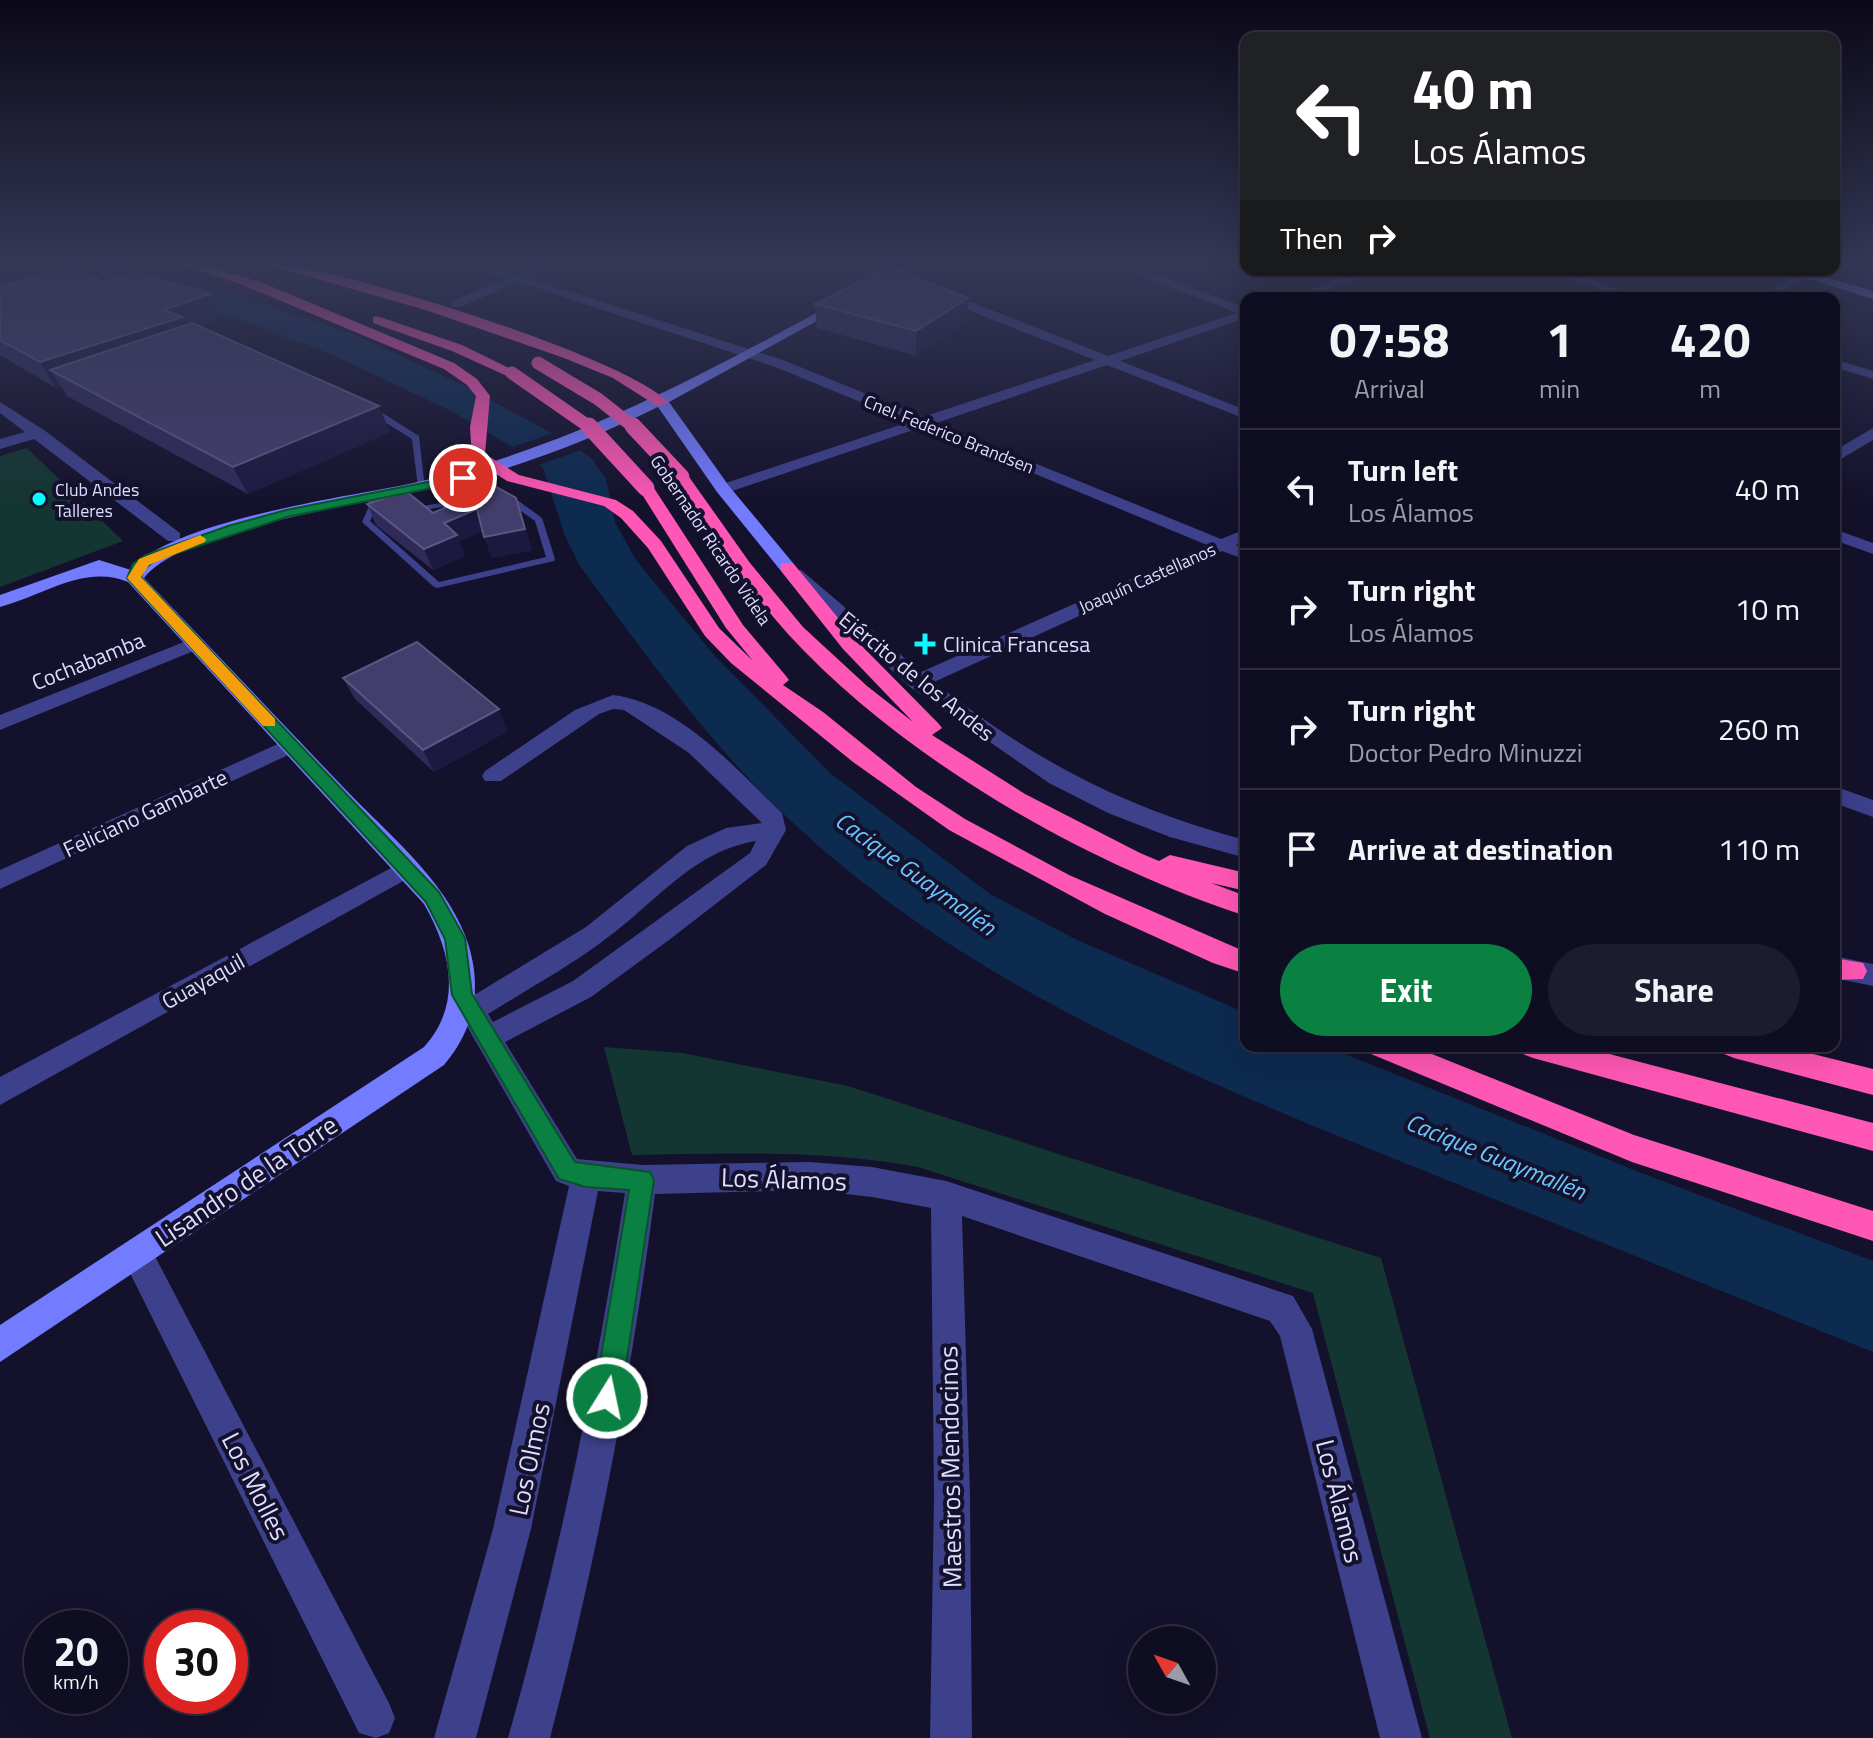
<!DOCTYPE html>
<meta charset="utf-8">
<style>
:root{--surface:#0f0d21;--page:#1d1b2e;--text:#f1f3f6;--muted:#9b9ca5;--line:#2f2d3f;--accent:#0b8043}
body{margin:0;font-family:"Titillium Web",sans-serif;background:var(--page);color:var(--text);height:100vh;display:flex;flex-direction:column;font-size:30px;white-space:nowrap}
*{box-sizing:border-box;margin:0}
p{font-size:26px;color:var(--muted)}
.icon{flex:none;width:44px;height:44px;fill:none;stroke:currentColor;stroke-width:2;stroke-linecap:round;stroke-linejoin:round}
.map{position:relative;flex:1;overflow:hidden}
.sheet{position:absolute;left:1240px;top:292px;width:600px;height:760px;display:flex;flex-direction:column;background:var(--surface);border-radius:16px;box-shadow:0 8px 32px #0002,0 0 0 2px var(--line)}
.sheet>*{flex:none}
.guide{position:absolute;left:1240px;top:32px;width:600px;height:244px;border-radius:16px;box-shadow:0 8px 32px #0002,0 0 0 2px var(--line);background:#202124;color:#fff;overflow:hidden}
.needle{width:52px;rotate:310deg}
.controls{position:absolute;left:1128px;top:1626px;display:grid;gap:16px}
.controls a{display:grid;place-items:center;width:88px;height:88px;border-radius:50%;background:var(--surface);box-shadow:0 8px 32px #0002,0 0 0 2px var(--line);font-size:40px}
.speed{position:absolute;left:24px;top:1610px;display:flex;gap:16px;font-size:40px;font-weight:700;text-align:center}
.speed>*{display:grid;place-content:center;width:104px;height:104px;border-radius:50%;background:var(--surface);box-shadow:0 8px 32px #0002,0 0 0 2px var(--line);line-height:1}
.speed small{font-size:20px;font-weight:400}
.speed .limit{border:12px solid #d22;background:#fff;color:#111}
.pin{position:absolute;display:grid;place-items:center;width:68px;height:68px;color:#fff;margin:-34px;border:4px solid #fff;border-radius:50%;box-shadow:0 2px 8px #0007}
.me{position:absolute;width:88px;margin:-44px;rotate:10deg;stroke-linejoin:round;filter:drop-shadow(0 0 6px #0008)}
.turn{display:flex;align-items:center;gap:28px;height:168px;padding:0 40px;font-size:36px}
.turn .icon{width:104px;height:104px;stroke-width:2.5}
.turn b{display:block;font-size:56px;line-height:68px}
.then{display:flex;align-items:center;height:76px;padding:0 40px;background:#0003;gap:16px;font-size:30px}
.eta{display:flex;justify-content:space-evenly;align-items:center;height:136px;text-align:center}
.eta b{font-size:48px;font-weight:700;line-height:56px}
.cta{display:flex;gap:16px;margin-top:auto;padding:16px 40px}
.cta a{flex:1;height:92px;border-radius:48px;background:var(--accent);color:#fff;font-size:32px;font-weight:700;line-height:92px;text-align:center}
.cta a+a{background:var(--page);color:var(--text)}
ul{padding:0;list-style:none}
li{display:flex;align-items:center;gap:24px;height:120px;padding:0 40px;border-top:2px solid var(--line)}
li div{flex:1}
li b{display:block;font-size:30px}
li em{font-style:normal}
.map>svg:first-child{display:block}
.green{fill:#143632}
.water{fill:#0d2a4f}
.pier{fill:#14112c}
.lines{fill:none;stroke-linecap:round;stroke-linejoin:round}
.lane{fill:#3d408b;fill-rule:evenodd}
.street{fill:#3d408b;fill-rule:evenodd}
.secondary{fill:#737bff;fill-rule:evenodd}
.highway{fill:#ff57b5;fill-rule:evenodd}
.highway-bridge-far1{stroke:#ff57b5;stroke-width:13}
.highway-bridge{stroke:#ff57b5;stroke-width:17}
.wall{fill:#302a59}
.shaded-wall{fill:#1d1840}
.building{fill:#433d6b;stroke:#5b5682;stroke-width:2}
.route{fill:#0b8043;stroke:#07532c;stroke-width:2}
.slow{fill:#f59e0b}
.poi-dot{fill:#09f9ff;stroke:#14112c;stroke-width:3}
.labels{text-anchor:middle;dominant-baseline:central;stroke-width:8;stroke-linejoin:round;paint-order:stroke}
.far-street-label{font-size:18px;fill:#dedcff;stroke:#14112c}
.far-poi-label{font-size:18px;fill:#dedcff;stroke:#14112c;text-anchor:start}
.poi-label{font-size:22px;fill:#dedcff;stroke:#14112c;text-anchor:start}
.street-label{font-size:22px;fill:#dedcff;stroke:#14112c}
.water-label{font-size:24px;font-style:italic;fill:#6ac6ff;stroke:#14112c}
.near-street-label{font-size:26px;fill:#dedcff;stroke:#14112c}
</style>
<div class="map">
<svg width="1873" height="1738" viewBox="0 0 1873 1738">
<rect width="100%" height="100%" fill="#14112c"/>
<!-- green -->
<path class="green" d="M 27,448 L 123,541 L 0,587 L 0,456 Z
M 604,1047 L 682,1053 L 848,1086 L 1381,1258 L 1512,1738 L 1430,1738 L 1313,1293 L 918,1167 C 824,1150 727,1153 632,1155 Z"/>
<!-- water -->
<path class="water" d="M 87,262 L 126,262 L 139,271 L 262,303 L 357,336 L 465,386 L 568,442 L 591,458 L 606,478 L 615,522 L 636,560 L 714,655 L 830,773 L 990,894 L 1075,939 L 1246,1013 L 1246,1046 L 1325,1046 L 1639,1172 L 1873,1261 L 1873,1352 C 1724,1292 1576,1232 1427,1172 C 1208,1084 981,993 804,833 C 717,755 648,658 580,566 L 565,536 L 543,468 L 512,447 L 451,411 L 329,353 L 248,323 L 109,281 Z"/>
<!-- pier -->
<path class="pier" d="M 554,433 L 581,450 L 539,465 L 512,447 Z"/>
<g class="lines">
<!-- lane -->
<path class="lane" d="M 367,407 L 373,407 L 419,436 L 425,489 L 418,487 L 412,439 L 367,411 Z
M 503,494 L 509,494 L 542,518 L 555,559 L 554,561 L 437,588 L 434,587 L 362,522 L 370,504 L 365,499 L 372,497 L 378,504 L 370,521 L 439,582 L 546,557 L 535,521 L 503,498 Z
M 469,498 L 472,498 L 472,502 L 412,512 L 408,510 L 412,508 Z"/>
<!-- street -->
<path class="street" d="M 462,262 L 480,262 L 517,274 L 545,262 L 561,262 L 528,278 L 783,360 L 923,417 L 1095,360 L 935,297 L 935,291 L 943,291 L 1108,356 L 1237,313 L 1105,262 L 1122,262 L 1246,308 L 1246,318 L 1120,361 L 1246,410 L 1246,419 L 1107,365 L 936,423 L 1221,539 L 1246,529 L 1246,540 L 1236,545 L 1246,549 L 1246,560 L 1222,551 L 934,682 C 1031,759 1126,809 1246,840 L 1246,858 L 1170,837 L 1108,813 L 1049,783 L 910,687 L 786,574 L 789,570 L 801,570 L 921,672 L 1207,545 L 922,427 L 729,492 L 717,492 L 717,486 L 909,422 L 773,366 L 518,282 L 460,307 L 452,307 L 452,301 L 506,279 Z
M 829,262 L 848,262 L 911,282 L 905,286 Z
M 1364,270 L 1382,270 L 1305,298 L 1287,298 Z
M 1546,270 L 1564,270 L 1643,298 L 1625,298 Z
M 1809,270 L 1825,270 L 1767,298 L 1751,298 Z
M 1834,359 L 1873,371 L 1873,379 L 1834,367 Z
M 0,402 L 44,430 L 180,533 L 180,541 L 168,541 L 34,439 L 0,449 L 0,439 L 25,432 L 0,413 Z
M 1873,428 L 1873,440 L 1834,463 L 1834,451 Z
M 1834,529 L 1873,543 L 1873,554 L 1834,540 Z
M 194,638 L 201,640 L 204,644 L 201,648 L 0,730 L 0,715 Z
M 613,695 C 679,703 736,769 782,813 L 786,830 L 766,865 L 669,940 L 591,997 L 505,1042 L 577,1159 L 642,1165 L 810,1162 L 872,1167 L 946,1181 L 1293,1296 L 1312,1329 L 1422,1738 L 1380,1738 L 1280,1336 L 1270,1321 L 962,1216 L 970,1497 L 972,1738 L 930,1738 L 934,1497 L 931,1208 L 872,1197 L 810,1190 L 655,1194 C 631,1378 597,1559 550,1738 L 508,1738 C 559,1559 596,1377 625,1193 L 598,1191 L 531,1529 L 476,1738 L 434,1738 L 493,1529 L 569,1186 L 556,1181 L 449,995 L 453,987 C 463,983 470,984 476,994 L 586,927 L 687,846 L 726,828 L 762,823 L 689,753 L 624,710 L 613,709 L 599,714 L 501,781 L 485,781 L 482,776 L 485,771 L 575,710 ZM 756,841 L 750,853 L 573,981 L 493,1022 L 488,1014 C 526,990 567,968 603,941 C 654,905 692,851 756,841 Z
M 291,738 L 299,740 L 302,745 L 299,750 L 0,889 L 0,870 Z
M 1834,786 L 1873,800 L 1873,817 L 1834,803 Z
M 406,860 L 414,863 L 418,869 L 414,875 L 0,1105 L 0,1077 Z
M 1834,956 L 1873,964 L 1873,986 L 1834,978 Z
M 137,1238 L 148,1243 L 389,1703 L 395,1718 L 389,1733 L 376,1738 L 359,1733 L 126,1265 L 121,1254 L 126,1243 Z"/>
<!-- secondary -->
<path class="secondary" d="M 908,262 L 922,262 L 878,289 L 868,286 Z
M 1781,270 L 1800,270 L 1873,291 L 1873,299 Z
M 838,301 L 848,304 L 669,402 L 729,486 L 793,563 L 793,571 L 781,571 L 717,492 L 658,407 C 596,437 532,462 465,481 C 395,500 184,525 144,578 C 211,648 278,719 346,790 C 388,834 442,877 465,935 C 483,982 477,1026 444,1065 L 0,1362 L 0,1325 L 424,1047 C 463,1004 451,951 424,904 L 128,582 C 84,564 43,596 0,607 L 0,595 L 99,560 L 131,570 C 168,523 337,498 399,486 C 557,454 697,378 838,301 Z"/>
<!-- highway -->
<path class="highway" d="M 173,262 L 192,262 L 261,282 L 454,363 L 477,379 L 490,396 L 485,454 L 519,475 L 616,500 L 633,511 L 661,541 L 719,628 L 753,661 L 726,628 L 638,488 L 652,485 L 743,625 L 786,676 L 789,680 L 783,685 L 823,712 L 916,787 L 965,819 L 1069,875 L 1246,952 L 1246,974 L 1213,963 L 1105,914 L 949,830 L 853,762 L 731,663 L 705,636 L 648,548 L 621,518 L 604,506 L 507,481 L 472,459 L 470,427 L 476,396 L 467,385 L 444,369 L 240,284 Z
M 258,262 C 324,262 628,357 669,403 L 657,406 L 613,378 L 564,358 L 429,311 Z
M 377,316 L 462,345 L 519,373 L 507,376 L 452,351 L 373,323 L 373,317 Z
M 681,472 L 687,474 L 750,563 L 803,627 L 867,686 L 913,722 L 843,649 L 781,571 L 781,563 L 793,563 L 857,641 L 938,723 L 942,728 L 932,735 L 1025,794 L 1140,853 L 1159,861 L 1170,855 L 1246,873 L 1246,891 L 1211,883 L 1246,896 L 1246,916 C 1084,863 904,760 788,634 C 745,586 709,531 673,477 Z
M 1834,958 L 1863,963 L 1867,971 L 1863,979 L 1834,980 Z
M 1367,1046 L 1412,1046 L 1634,1135 L 1873,1211 L 1873,1241 L 1632,1162 L 1371,1054 Z
M 1519,1046 L 1579,1046 L 1873,1123 L 1873,1151 L 1533,1058 L 1523,1054 Z
M 1720,1046 L 1781,1046 L 1873,1069 L 1873,1095 L 1734,1058 L 1724,1054 Z"/>
<!-- highway-bridge-far1 -->
<path class="highway-bridge-far1" d="M 538,363 L 598,399 L 635,428
M 512,373 L 591,428"/>
<!-- highway-bridge -->
<path class="highway-bridge" d="M 589,426 L 646,488
M 633,426 L 681,477"/>
</g>
<!-- wall -->
<path class="wall" d="M 103,282 L 210,294 L 222,318 L 200,326 L 390,432 L 248,494 L 67,396 L 61,386 L 56,388 L 0,355 L 0,286 Z
M 968,298 L 967,322 L 916,356 L 817,328 L 815,304 Z
M 452,495 L 516,498 L 532,550 L 492,558 L 482,531 L 459,541 L 465,556 L 433,570 L 376,525 L 367,504 L 433,513 L 456,503 Z
M 343,678 L 508,731 L 434,772 L 355,699 Z"/>
<!-- shaded-wall -->
<path class="shaded-wall" d="M 210,294 L 222,318 L 189,330 L 50,370 L 61,386 L 56,388 L 40,362 L 164,310 Z
M 968,298 L 967,322 L 916,356 L 916,331 Z
M 379,406 L 390,432 L 248,494 L 233,467 Z
M 516,498 L 532,550 L 492,558 L 484,537 Z
M 477,509 L 485,529 L 459,541 L 465,556 L 433,570 L 424,549 L 444,523 Z
M 499,709 L 508,731 L 434,772 L 423,750 Z"/>
<!-- building -->
<path class="building" d="M 70,267 L 103,282 L 139,274 L 210,294 L 164,310 L 183,317 L 40,362 L 0,340 L 0,286 Z
M 889,267 L 968,298 L 916,331 L 815,304 Z
M 192,323 L 379,406 L 233,467 L 50,370 Z
M 488,482 L 516,498 L 525,529 L 484,537 L 477,509 L 444,523 L 457,535 L 424,549 L 367,504 L 406,491 L 433,513 L 462,500 L 452,495 Z
M 417,642 L 499,709 L 423,750 L 343,678 Z"/>
<!-- sky -->
<linearGradient id="sky" x2="0" y2="1"><stop stop-color="#0b0918"/><stop offset="0.52" stop-color="#343856"/><stop offset="1" stop-color="#343856" stop-opacity="0"/></linearGradient>
<rect width="1873" height="506" fill="url(#sky)"/>
<!-- route -->
<path class="route" d="M 463,475 L 467,476 L 467,481 L 287,517 L 156,560 L 144,569 L 141,577 L 439,892 L 465,938 L 472,994 L 575,1162 L 650,1172 L 654,1180 L 621,1398 L 617,1407 L 607,1411 L 598,1407 L 594,1398 L 629,1190 L 586,1187 L 559,1179 L 452,995 L 445,939 L 426,902 L 127,578 L 133,564 L 146,555 L 228,526 L 286,510 Z"/>
<!-- slow -->
<path class="slow" d="M 200,535 L 206,539 L 205,542 L 149,565 L 141,577 L 275,719 L 275,726 L 263,726 L 127,578 L 139,559 Z"/>
<!-- markers -->
<g class="poi-dot">
<circle cx="39" cy="499" r="8"/>
<path d="M921 632h8v8h8v8h-8v8h-8v-8h-8v-8h8z"/>
</g>
<g class="labels">
<!-- far-street labels -->
<g class="far-street-label">
<text transform="translate(949 434) rotate(22)">Cnel. Federico Brandsen</text>
<text transform="translate(711 540) rotate(56)">Gobernador Ricardo Videla</text>
<text transform="translate(1147 578) rotate(-24)">Joaquín Castellanos</text>
</g>
<!-- far-poi labels -->
<g class="far-poi-label">
<text x="55" y="489">Club Andes<tspan x="55" dy="21">Talleres</tspan></text>
</g>
<!-- poi labels -->
<g class="poi-label">
<text x="943" y="644">Clinica Francesa</text>
</g>
<!-- street labels -->
<g class="street-label">
<text transform="translate(88 661) rotate(-22)">Cochabamba</text>
<text transform="translate(917 676) rotate(39)">Ejército de los Andes</text>
<text transform="translate(145 813) rotate(-25)">Feliciano Gambarte</text>
<text transform="translate(203 981) rotate(-29)">Guayaquil</text>
</g>
<!-- water labels -->
<g class="water-label">
<text transform="translate(916 873) rotate(36)">Cacique Guaymallén</text>
<text transform="translate(1496 1156) rotate(22)">Cacique Guaymallén</text>
</g>
<!-- near-street labels -->
<g class="near-street-label">
<text transform="translate(784 1179) rotate(2)">Los Álamos</text>
<text transform="translate(246 1181) rotate(-34)">Lisandro de la Torre</text>
<text transform="translate(529 1459) rotate(-78)">Los Olmos</text>
<text transform="translate(950 1467) rotate(-91)">Maestros Mendocinos</text>
<text transform="translate(256 1486) rotate(63)">Los Molles</text>
<text transform="translate(1340 1501) rotate(76)">Los Álamos</text>
</g>
</g>
</svg>
<div class="controls">
<a><svg class="needle" viewBox="-14 -14 28 28"><path d="M0-13l5 13h-10z" fill="#e53935"/><path d="M0 13l5-13h-10z" fill="#9b9ca5"/></svg></a>
</div>
<div class="speed"><div>20<small>km/h</small></div><div class="limit">30</div></div>
<div class="pin" style="left:463px;top:478px;background:#d93025"><svg class="icon" aria-label="arrive" viewBox="0 0 24 24"><path d="M6 21V4h12l-3 4 3 4H6"/></svg></div>
<svg class="me" style="left:607px;top:1398px" viewBox="-20 -20 40 40"><circle r="17" fill="#0b8043" stroke="#fff" stroke-width="3"/><path d="M0-11L8 9 0 5-8 9z" fill="#fff"/></svg>
<div class="guide">
<div class="turn"><svg class="icon" aria-label="left" viewBox="0 0 24 24"><path d="M17 20v-9H6M10 6l-5 5 5 5"/></svg><div><b>40 m</b>Los Álamos</div></div>
<div class="then">Then<svg class="icon" aria-label="right" viewBox="0 0 24 24"><path d="M7 20v-9h11M14 6l5 5-5 5"/></svg></div>
</div>
<section class="sheet">
<div class="eta">
<div><b>07:58</b><p>Arrival</p></div>
<div><b>1</b><p>min</p></div>
<div><b>420</b><p>m</p></div>
</div>
<ul>
<li><svg class="icon" aria-label="left" viewBox="0 0 24 24"><path d="M17 20v-9H6M10 6l-5 5 5 5"/></svg><div><b>Turn left</b><p>Los Álamos</p></div><em>40 m</em></li>
<li><svg class="icon" aria-label="right" viewBox="0 0 24 24"><path d="M7 20v-9h11M14 6l5 5-5 5"/></svg><div><b>Turn right</b><p>Los Álamos</p></div><em>10 m</em></li>
<li><svg class="icon" aria-label="right" viewBox="0 0 24 24"><path d="M7 20v-9h11M14 6l5 5-5 5"/></svg><div><b>Turn right</b><p>Doctor Pedro Minuzzi</p></div><em>260 m</em></li>
<li><svg class="icon" aria-label="arrive" viewBox="0 0 24 24"><path d="M6 21V4h12l-3 4 3 4H6"/></svg><div><b>Arrive at destination</b></div><em>110 m</em></li>
</ul>
<div class="cta"><a>Exit</a><a>Share</a></div>
</section>
</div>
